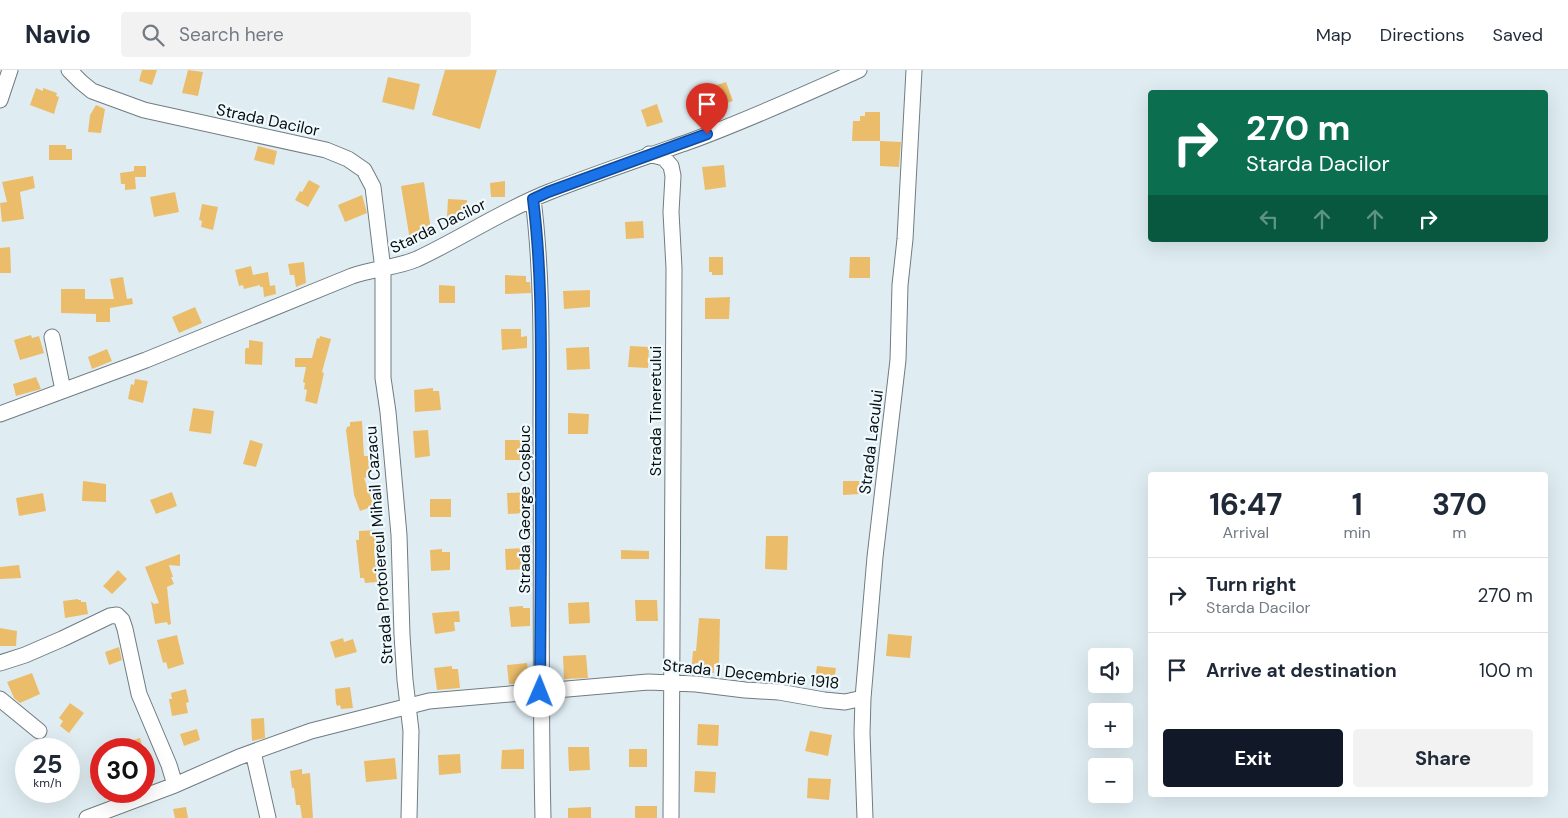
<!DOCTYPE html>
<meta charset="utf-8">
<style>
:root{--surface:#fff;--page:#f2f2f3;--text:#1f2937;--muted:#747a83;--line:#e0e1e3;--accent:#111827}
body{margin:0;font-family:"DM Sans",sans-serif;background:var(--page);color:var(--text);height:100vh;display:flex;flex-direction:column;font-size:19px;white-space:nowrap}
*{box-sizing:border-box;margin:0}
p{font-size:16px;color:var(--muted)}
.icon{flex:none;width:28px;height:28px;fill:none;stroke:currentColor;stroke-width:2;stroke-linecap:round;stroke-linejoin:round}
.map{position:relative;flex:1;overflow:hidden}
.panel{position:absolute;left:1148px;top:402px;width:400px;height:325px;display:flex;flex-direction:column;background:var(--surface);border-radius:5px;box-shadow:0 5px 20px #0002}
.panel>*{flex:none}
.banner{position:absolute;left:1148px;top:20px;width:400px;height:152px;border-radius:5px;box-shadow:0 5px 20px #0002;background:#0b6e4f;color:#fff;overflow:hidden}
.tools{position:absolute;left:1088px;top:578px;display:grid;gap:10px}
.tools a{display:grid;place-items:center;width:45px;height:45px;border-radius:5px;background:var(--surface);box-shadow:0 5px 20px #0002;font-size:25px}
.speed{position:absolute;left:15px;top:668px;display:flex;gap:10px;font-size:25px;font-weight:700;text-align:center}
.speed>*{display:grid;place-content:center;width:65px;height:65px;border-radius:50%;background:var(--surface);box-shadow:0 5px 20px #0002;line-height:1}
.speed small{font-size:12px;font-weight:400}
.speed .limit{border:8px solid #d22;background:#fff;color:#111}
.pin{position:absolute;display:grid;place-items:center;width:42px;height:42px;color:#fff;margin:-51px -21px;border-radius:50% 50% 50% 0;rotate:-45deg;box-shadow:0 0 5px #0007}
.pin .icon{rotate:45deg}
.me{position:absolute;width:55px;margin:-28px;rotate:1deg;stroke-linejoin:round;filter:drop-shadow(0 0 4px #0008)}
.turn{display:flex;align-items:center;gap:18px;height:105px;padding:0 15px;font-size:22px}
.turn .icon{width:65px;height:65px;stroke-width:2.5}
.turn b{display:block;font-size:35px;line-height:42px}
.lanes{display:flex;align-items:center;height:48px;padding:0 15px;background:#0003;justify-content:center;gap:25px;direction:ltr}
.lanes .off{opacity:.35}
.eta{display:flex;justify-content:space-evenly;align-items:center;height:85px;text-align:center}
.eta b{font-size:30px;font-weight:700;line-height:35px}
.primary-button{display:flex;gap:10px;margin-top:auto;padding:10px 15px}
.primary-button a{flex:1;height:58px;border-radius:5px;background:var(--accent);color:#fff;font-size:20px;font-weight:700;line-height:58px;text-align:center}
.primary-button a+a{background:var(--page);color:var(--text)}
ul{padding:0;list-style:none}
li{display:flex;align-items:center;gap:15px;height:75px;padding:0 15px;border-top:1px solid var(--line)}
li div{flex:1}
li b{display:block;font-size:19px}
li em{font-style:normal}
header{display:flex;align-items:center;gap:30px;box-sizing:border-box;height:70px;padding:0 25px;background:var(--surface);border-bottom:1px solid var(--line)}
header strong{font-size:24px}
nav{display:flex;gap:28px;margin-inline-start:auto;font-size:18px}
.search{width:350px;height:45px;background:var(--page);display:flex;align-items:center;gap:12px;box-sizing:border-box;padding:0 18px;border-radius:5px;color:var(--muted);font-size:19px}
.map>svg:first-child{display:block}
.building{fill:#ebbd6b}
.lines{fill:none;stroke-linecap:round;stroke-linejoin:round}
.minor-casing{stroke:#707c81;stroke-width:17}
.minor{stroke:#fff;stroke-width:15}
.route-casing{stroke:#114b97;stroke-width:12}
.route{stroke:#1a73e8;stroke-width:9}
.labels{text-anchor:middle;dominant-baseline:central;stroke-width:4.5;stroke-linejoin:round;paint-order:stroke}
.street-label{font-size:16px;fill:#090d0f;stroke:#effafe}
</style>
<header>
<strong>Navio</strong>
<div class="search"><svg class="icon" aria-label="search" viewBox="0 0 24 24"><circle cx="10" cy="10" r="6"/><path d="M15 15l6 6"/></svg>Search here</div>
<nav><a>Map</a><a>Directions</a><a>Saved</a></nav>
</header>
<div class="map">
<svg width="1568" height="748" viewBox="0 0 1568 748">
<rect width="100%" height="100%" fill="#dfedf2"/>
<!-- building -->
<path class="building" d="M 142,0 L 157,0 L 152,15 L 139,11 Z
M 188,0 L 203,2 L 198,26 L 182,23 Z
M 445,0 L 497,0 L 480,59 L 432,45 Z
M 388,7 L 420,14 L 414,40 L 382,32 Z
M 726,12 L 733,31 L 723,34 L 718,39 L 711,17 Z
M 36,18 L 43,21 L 43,18 L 57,23 L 56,26 L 59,27 L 54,44 L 30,35 Z
M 657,34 L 663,52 L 647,57 L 641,40 Z
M 96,35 L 105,39 L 101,63 L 88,62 L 90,45 Z
M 865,42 L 880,42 L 880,71 L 852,71 L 853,51 L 860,51 L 860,46 L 865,46 Z
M 880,71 L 901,72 L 899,97 L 880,96 Z
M 49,75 L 66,75 L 66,79 L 72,79 L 72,90 L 49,90 Z
M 258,76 L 277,81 L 274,95 L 254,90 Z
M 724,95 L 726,117 L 705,120 L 702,97 Z
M 134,96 L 146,96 L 146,107 L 135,107 L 136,119 L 125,120 L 125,114 L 121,114 L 120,103 L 134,101 Z
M 33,106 L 35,118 L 20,122 L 24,149 L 2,152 L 0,133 L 7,132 L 2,112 Z
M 309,110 L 320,116 L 308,137 L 295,130 L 300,121 L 302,122 Z
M 505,111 L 505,127 L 491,127 L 490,113 Z
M 424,112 L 432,167 L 410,170 L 401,116 Z
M 175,122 L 179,142 L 154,147 L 150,127 Z
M 362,125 L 367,143 L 345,152 L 338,135 Z
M 448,129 L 467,130 L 466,148 L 447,147 Z
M 202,134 L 218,137 L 213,160 L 201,157 L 202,151 L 199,150 Z
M 643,151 L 644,168 L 626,169 L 625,152 Z
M 10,177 L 11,203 L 0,203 L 0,178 Z
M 709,187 L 723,187 L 723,205 L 712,205 L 712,202 L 709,202 Z
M 850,187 L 870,187 L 870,208 L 849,208 Z
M 304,192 L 306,213 L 296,217 L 294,205 L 290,205 L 288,194 Z
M 251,196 L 253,205 L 268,202 L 270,216 L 275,215 L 276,224 L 264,227 L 263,217 L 260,217 L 260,215 L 244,219 L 243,215 L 239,216 L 235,200 Z
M 505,205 L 526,206 L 526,212 L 530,212 L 531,223 L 505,224 Z
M 123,207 L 127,229 L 132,228 L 133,234 L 110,238 L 110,252 L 96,252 L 96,244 L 61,243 L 61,219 L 85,219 L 85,229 L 114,229 L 110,209 Z
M 439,215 L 455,216 L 455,233 L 439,233 Z
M 590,220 L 590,237 L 564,239 L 563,221 Z
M 730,227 L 729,249 L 705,249 L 705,228 Z
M 195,237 L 202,253 L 179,263 L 172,247 Z
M 501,259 L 521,259 L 521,267 L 527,266 L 527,278 L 502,280 Z
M 31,265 L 32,268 L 39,266 L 44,283 L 20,290 L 14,270 Z
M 320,266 L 331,269 L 322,302 L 324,303 L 317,334 L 305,331 L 307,320 L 304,319 L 305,313 L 303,312 L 306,297 L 295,297 L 295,288 L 312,288 L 317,268 L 319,269 Z
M 249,270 L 263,272 L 262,295 L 245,294 L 245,280 L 246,278 L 249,278 Z
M 630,276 L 649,277 L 648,298 L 628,297 Z
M 589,277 L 590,299 L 567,300 L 566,278 Z
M 107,279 L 112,291 L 92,299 L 88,287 Z
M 36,307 L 41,319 L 16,326 L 13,314 Z
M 135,309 L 148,311 L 143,333 L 128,329 L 131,314 L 134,315 Z
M 433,318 L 433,321 L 439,321 L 441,340 L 415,342 L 414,320 Z
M 193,338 L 214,341 L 211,364 L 189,361 Z
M 568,343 L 589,344 L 588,364 L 568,364 Z
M 362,351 L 364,386 L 368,386 L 370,407 L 364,408 L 374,436 L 360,441 L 354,425 L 346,360 L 347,357 L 350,356 L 350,352 Z
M 428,360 L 430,386 L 415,388 L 413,361 Z
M 250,370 L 263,374 L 256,397 L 243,394 Z
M 505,370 L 525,370 L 526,390 L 505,390 Z
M 83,411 L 106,414 L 106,432 L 82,431 Z
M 843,411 L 860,411 L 860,424 L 843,425 Z
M 172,422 L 177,436 L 156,444 L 150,430 Z
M 532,422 L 532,434 L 527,435 L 527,443 L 508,444 L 507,423 Z
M 43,423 L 46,441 L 19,446 L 16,428 Z
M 430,429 L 451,429 L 451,447 L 430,447 Z
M 377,460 L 377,480 L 374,480 L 377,512 L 365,513 L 364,508 L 360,508 L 360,506 L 356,470 L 359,470 L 359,461 Z
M 766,466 L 788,466 L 787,500 L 765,499 Z
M 526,478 L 527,499 L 506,500 L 505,479 Z
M 442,479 L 442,482 L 450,482 L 450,500 L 431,501 L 430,480 Z
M 621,480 L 649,481 L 649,489 L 621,489 Z
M 180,484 L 180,496 L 169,495 L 173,507 L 171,507 L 174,514 L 167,517 L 171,554 L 168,555 L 167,552 L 155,554 L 151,531 L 154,534 L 159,533 L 145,497 Z
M 19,495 L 21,508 L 0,509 L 0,497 Z
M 118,500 L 127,509 L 112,524 L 103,516 Z
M 78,529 L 78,530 L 81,530 L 81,532 L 86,532 L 88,544 L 65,548 L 63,531 Z
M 635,530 L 657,530 L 658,551 L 636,551 Z
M 589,532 L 590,553 L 569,554 L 568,533 Z
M 523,536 L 523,538 L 530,538 L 530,556 L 511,557 L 509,537 Z
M 459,541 L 460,552 L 454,552 L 455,561 L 435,564 L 432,543 Z
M 699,548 L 720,549 L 719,595 L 714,594 L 714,603 L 689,602 L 690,593 L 692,593 L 693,581 L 696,581 Z
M 0,558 L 17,561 L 16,576 L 0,576 Z
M 888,564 L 912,566 L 910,588 L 886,586 Z
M 177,565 L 184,594 L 168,599 L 166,592 L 163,593 L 157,570 Z
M 343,568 L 344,572 L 353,569 L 357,582 L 335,588 L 330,572 Z
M 119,577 L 122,590 L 109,595 L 105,582 Z
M 586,585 L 588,608 L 564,609 L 563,586 Z
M 527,593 L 529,613 L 509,614 L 507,595 Z
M 452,596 L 452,599 L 458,599 L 460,618 L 437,620 L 434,598 Z
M 817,596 L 836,598 L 833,618 L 814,616 Z
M 32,603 L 40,624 L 20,633 L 14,628 L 7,612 Z
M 350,617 L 353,638 L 341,639 L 340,635 L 337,636 L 336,633 L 335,619 Z
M 186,619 L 189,632 L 186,633 L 188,643 L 172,646 L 169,629 L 172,629 L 171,623 Z
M 70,633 L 84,643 L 69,663 L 60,656 L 63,651 L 59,648 Z
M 264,648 L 265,668 L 252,671 L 251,649 Z
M 698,654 L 719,655 L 718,676 L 697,675 Z
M 197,659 L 200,670 L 184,676 L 180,664 Z
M 810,661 L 832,665 L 828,686 L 805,681 Z
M 140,668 L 143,679 L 113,679 L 113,676 Z
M 568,677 L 589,677 L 590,700 L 569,701 Z
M 524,679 L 524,699 L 501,699 L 502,680 Z
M 629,679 L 647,679 L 647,697 L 629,697 Z
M 460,684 L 461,703 L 439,705 L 438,685 Z
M 395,688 L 397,709 L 366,712 L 364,691 Z
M 302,699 L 302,704 L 310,703 L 313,748 L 302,748 L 300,735 L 296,735 L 294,718 L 292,718 L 290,701 Z
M 695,701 L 716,702 L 715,723 L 694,722 Z
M 808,708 L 831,709 L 829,730 L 807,728 Z
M 635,736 L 657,736 L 657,748 L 635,748 Z
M 186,737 L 188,748 L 175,748 L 173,739 Z
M 591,737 L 591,748 L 568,748 L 568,738 Z"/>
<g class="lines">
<defs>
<path id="minor" d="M 69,0 L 81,12 L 92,21 L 144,40 L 326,80 L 348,89 L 364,100 L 373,117 L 383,200 L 383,308 L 388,342 L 399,465 L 402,565 L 405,610 L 411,661 L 409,748
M 0,30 L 10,0
M 649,84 L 664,88 L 671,96 L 673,106 L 671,142 L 674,198 L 671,748
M 533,129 C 543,208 541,288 541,367 C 542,494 540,621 543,748
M 52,267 L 63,320
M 0,344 L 146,290 L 352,206 C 374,198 396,198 417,189 C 462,168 503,140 549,122 C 595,104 642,88 688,72 C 746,51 803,25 859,0
M 0,593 L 25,585 L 62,569 L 110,546 L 117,545 L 122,550 L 125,559 L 139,624 L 169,695 L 175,715
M 0,629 L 39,661
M 253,682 L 268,748
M 87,748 L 175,715 L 239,687 L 311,661 L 429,631 L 648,612 L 696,614 L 745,620 L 779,622 L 824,630 L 845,632 L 863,628
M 865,748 L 862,663 L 863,628 L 875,487 L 898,290 L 900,215 L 905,169 L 914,0"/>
</defs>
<!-- minor casing -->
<use href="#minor" class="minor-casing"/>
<!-- minor -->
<use href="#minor" class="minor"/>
</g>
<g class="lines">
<defs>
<path id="route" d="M 540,622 C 541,530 541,437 541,345 C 541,273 542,200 533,129 L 548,122 L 707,64"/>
</defs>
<!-- route casing -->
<use href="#route" class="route-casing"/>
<!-- route -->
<use href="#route" class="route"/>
</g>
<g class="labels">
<!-- street labels -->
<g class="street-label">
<text transform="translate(268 50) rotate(12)">Strada Dacilor</text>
<text transform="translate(438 156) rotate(-26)">Starda Dacilor</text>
<text transform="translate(655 341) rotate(-90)">Strada Tineretului</text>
<text transform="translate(871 372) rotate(-83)">Strada Lacului</text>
<text transform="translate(524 439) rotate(-90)">Strada George Coșbuc</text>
<text transform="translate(379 475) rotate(-94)">Strada Protoiereul Mihail Cazacu</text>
<text transform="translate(751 604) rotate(6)">Strada 1 Decembrie 1918</text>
</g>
</g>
</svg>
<div class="tools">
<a><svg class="icon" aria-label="sound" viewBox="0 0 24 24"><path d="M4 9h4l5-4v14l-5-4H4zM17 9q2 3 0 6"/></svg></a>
<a>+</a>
<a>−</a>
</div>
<div class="speed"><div>25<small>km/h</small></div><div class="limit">30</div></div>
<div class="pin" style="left:707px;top:64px;background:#d93025"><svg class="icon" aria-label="arrive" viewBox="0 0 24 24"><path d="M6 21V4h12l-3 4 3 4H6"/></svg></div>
<svg class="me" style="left:540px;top:622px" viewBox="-20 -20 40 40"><circle r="19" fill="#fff"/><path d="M0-13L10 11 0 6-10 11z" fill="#1a73e8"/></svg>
<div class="banner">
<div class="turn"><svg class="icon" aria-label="right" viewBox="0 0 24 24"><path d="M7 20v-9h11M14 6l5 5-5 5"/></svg><div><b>270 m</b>Starda Dacilor</div></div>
<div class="lanes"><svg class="icon off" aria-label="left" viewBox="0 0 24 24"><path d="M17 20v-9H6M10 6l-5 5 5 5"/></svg><svg class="icon off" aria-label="ahead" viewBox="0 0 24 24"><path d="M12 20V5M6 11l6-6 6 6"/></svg><svg class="icon off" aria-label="ahead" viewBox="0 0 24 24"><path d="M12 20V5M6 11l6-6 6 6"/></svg><svg class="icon" aria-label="right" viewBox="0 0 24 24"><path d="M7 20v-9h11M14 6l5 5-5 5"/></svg></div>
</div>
<section class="panel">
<div class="eta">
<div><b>16:47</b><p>Arrival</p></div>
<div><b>1</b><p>min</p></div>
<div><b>370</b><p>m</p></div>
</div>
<ul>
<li><svg class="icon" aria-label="right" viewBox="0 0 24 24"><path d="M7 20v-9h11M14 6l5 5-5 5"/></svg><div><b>Turn right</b><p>Starda Dacilor</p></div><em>270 m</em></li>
<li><svg class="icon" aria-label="arrive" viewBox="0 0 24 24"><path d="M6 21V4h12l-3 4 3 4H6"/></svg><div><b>Arrive at destination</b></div><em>100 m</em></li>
</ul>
<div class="primary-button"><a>Exit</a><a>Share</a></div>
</section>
</div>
